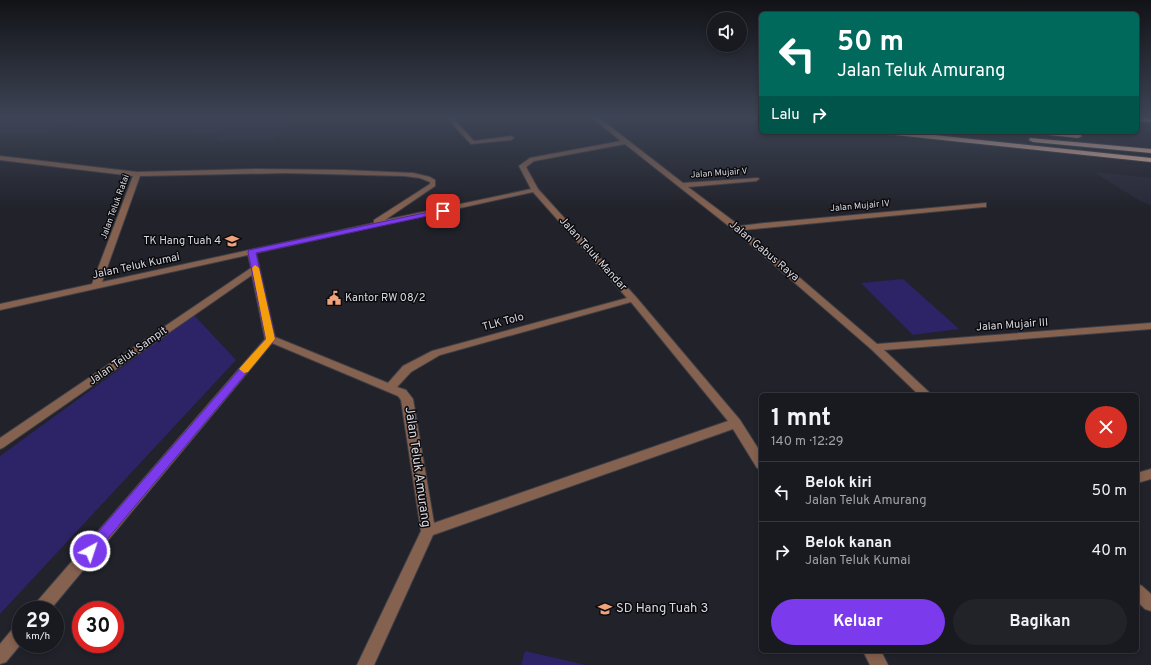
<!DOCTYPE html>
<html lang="id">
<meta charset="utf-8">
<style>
:root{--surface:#191a20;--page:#222329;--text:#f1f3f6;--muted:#9fa1a5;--line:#37383e;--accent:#7c3aed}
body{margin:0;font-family:Overpass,sans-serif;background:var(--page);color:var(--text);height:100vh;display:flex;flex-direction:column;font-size:15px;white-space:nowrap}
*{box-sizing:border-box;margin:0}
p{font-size:13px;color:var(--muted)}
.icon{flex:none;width:22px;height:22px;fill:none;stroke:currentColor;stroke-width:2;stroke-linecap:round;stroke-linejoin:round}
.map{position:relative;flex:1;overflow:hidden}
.side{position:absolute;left:759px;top:393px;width:380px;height:260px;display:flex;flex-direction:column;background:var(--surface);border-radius:6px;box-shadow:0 2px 6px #0003,0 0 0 1px var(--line)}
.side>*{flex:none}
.top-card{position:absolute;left:759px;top:12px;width:380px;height:122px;border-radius:6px;box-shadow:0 2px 6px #0003,0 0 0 1px var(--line);background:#00695c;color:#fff;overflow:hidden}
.buttons{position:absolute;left:707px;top:12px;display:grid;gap:8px}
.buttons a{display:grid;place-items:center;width:40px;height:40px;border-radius:50%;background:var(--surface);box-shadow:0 2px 6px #0003,0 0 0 1px var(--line);font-size:20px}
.speed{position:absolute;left:12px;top:601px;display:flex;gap:8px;font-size:20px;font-weight:700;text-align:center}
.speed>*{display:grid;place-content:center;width:52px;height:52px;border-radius:50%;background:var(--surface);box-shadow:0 2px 6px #0003,0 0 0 1px var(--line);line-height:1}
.speed small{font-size:10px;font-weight:400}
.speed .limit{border:6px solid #d22;background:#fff;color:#111}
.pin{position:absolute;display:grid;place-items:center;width:34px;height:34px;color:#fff;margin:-17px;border-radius:8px;box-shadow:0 2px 6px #0006}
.me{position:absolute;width:44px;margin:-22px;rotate:40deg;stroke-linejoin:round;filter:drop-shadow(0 0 3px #0008)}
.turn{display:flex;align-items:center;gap:14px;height:84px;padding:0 12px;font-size:18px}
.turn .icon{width:52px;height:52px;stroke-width:2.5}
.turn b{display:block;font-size:28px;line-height:34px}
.then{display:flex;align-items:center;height:38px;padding:0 12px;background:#0003;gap:8px;font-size:15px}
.round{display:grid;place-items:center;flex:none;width:42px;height:42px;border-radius:21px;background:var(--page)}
.summary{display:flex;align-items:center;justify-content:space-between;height:68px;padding:0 12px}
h1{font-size:24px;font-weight:700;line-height:30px}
.primary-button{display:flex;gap:8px;margin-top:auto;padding:8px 12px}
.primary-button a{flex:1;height:46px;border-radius:24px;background:var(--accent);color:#fff;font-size:16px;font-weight:700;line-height:46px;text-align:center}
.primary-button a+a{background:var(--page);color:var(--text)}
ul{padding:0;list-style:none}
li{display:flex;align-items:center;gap:12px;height:60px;padding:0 12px;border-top:1px solid var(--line)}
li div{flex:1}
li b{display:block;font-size:15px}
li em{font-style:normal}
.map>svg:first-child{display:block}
.built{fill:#282837}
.green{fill:#2d2367}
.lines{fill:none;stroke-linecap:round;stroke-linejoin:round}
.minor-casing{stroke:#3e3f47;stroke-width:2}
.highway-casing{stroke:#3e3f47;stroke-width:2}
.minor{fill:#85614f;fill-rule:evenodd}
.highway{fill:#f9c2a8;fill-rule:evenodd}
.route{fill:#7c3aed;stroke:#51269a}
.slow{fill:#f59e0b}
.labels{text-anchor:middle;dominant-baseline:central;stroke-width:3;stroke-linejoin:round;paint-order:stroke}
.far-street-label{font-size:9px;fill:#d8d8de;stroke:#0b0b0f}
.poi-label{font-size:11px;fill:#d8d8de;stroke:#0b0b0f;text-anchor:end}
.street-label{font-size:11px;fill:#d8d8de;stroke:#0b0b0f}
.near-street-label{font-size:13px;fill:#d8d8de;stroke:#0b0b0f}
.near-poi-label{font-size:13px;fill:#d8d8de;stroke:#0b0b0f;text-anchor:start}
</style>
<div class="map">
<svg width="1151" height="665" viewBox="0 0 1151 665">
<rect width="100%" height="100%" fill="#21222a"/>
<!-- built -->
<path class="built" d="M 0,117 L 79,117 L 43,135 L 0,135 Z
M 86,117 L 289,117 L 286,128 L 273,141 L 216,141 L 219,135 L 152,133 L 93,129 L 64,130 Z
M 1094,172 L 1151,178 L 1151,206 L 1135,198 Z"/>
<!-- green -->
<path class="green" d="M 903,279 L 959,329 L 913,335 L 861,283 Z
M 194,315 L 236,360 L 0,614 L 0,456 Z
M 525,651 L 586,665 L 521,665 Z"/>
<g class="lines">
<defs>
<path id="minor" d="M 446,117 L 452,117 L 474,141 L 511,136 L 514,138 L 511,140 L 471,144 Z
M 591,117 L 598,117 L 683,183 L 758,178 L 759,179 L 756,181 L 688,187 L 740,226 L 765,223 L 986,203 L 986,207 L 983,207 L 744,230 L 877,344 L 1151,323 L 1151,329 L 884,350 L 932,395 L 919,395 L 871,349 L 735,231 L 625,144 L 534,161 L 526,167 L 538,189 L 636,297 L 740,420 L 761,453 L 761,469 L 757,468 L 733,429 L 433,535 L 374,665 L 357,665 L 421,531 L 401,400 L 398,396 L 272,343 L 50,610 L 32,610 L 34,605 L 265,339 L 252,275 L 4,447 L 0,449 L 0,438 L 251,268 L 248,255 L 0,310 L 0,304 L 92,284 L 133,176 L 0,160 L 0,156 L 137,172 L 256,169 L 344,170 L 413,173 L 430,177 L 435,180 L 435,186 L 385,220 L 531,189 L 519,166 L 530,158 L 621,141 ZM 285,173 L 405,176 L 420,178 L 430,182 L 430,184 L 374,220 L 374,223 L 102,282 L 140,176 ZM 533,192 L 627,298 L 432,351 L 403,366 L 388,383 L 275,337 L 256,253 ZM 631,302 L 728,421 L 434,523 L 413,399 L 406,390 L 397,387 L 411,372 L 440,355 Z
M 1151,469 L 1151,479 L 1137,483 L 1137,473 Z
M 1137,584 L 1142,586 L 1151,594 L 1151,611 L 1145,609 L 1137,601 Z
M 21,624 L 21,644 L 6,662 L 0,664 L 0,644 L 15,626 Z
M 863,651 L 881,651 L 888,665 L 870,665 Z"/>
<path id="highway" d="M 751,117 L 761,117 L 761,120 L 752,118 Z
M 1137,117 L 1151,118 L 1151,122 L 1137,121 Z
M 882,132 L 906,132 L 1151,158 L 1151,162 L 886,134 Z
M 1036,132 C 1047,132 1073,130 1082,136 L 1078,138 L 1040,134 Z
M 1030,138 L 1151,149 L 1151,153 L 1033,142 L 1029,140 Z"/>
</defs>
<!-- minor casing -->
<use href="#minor" class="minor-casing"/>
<!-- highway casing -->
<use href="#highway" class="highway-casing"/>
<!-- minor -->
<use href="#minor" class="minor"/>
<!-- highway -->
<use href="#highway" class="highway"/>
</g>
<!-- sky -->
<linearGradient id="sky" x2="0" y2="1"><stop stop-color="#121317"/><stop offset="0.56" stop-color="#3d4455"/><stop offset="1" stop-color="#3d4455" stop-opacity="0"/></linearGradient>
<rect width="1151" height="210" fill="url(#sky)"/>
<!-- route -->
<path class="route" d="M 443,209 L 447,211 L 446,212 L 256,253 L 275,339 L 94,555 L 90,557 L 85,555 L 83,551 L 85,547 L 266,339 L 248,252 L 249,250 Z"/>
<!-- slow -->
<path class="slow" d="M 255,265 L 259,268 L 275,339 L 248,372 L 244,373 L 239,369 L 266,339 L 252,268 Z"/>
<!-- icons -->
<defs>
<symbol id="school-bare" viewBox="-9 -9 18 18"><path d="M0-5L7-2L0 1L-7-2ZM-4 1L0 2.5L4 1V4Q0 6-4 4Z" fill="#f1a27b" stroke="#0b0b0f" stroke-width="2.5" paint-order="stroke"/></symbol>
<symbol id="civic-bare" viewBox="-9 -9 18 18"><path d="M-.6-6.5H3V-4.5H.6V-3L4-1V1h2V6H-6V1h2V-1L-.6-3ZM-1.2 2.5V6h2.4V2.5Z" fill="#f1a27b" stroke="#0b0b0f" stroke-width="2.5" paint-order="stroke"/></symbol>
</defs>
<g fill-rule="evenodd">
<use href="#school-bare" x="222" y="231" width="20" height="20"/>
<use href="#civic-bare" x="324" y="288" width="20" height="20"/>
<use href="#school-bare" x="595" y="599" width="20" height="20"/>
</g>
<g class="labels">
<!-- far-street labels -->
<g class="far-street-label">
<text transform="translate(719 173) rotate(-4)">Jalan Mujair V</text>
<text transform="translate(860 206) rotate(-5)">Jalan Mujair IV</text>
<text transform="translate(115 207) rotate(-70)">Jalan Teluk Ratai</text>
</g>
<!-- poi labels -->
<g class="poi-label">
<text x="221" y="241">TK Hang Tuah 4</text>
<text x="345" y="298" text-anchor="start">Kantor RW 08/2</text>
</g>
<!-- street labels -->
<g class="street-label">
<text transform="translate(764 251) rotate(40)">Jalan Gabus Raya</text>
<text transform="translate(593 254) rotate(48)">Jalan Teluk Mandar</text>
<text transform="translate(136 266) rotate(-12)">Jalan Teluk Kumai</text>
<text transform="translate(503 322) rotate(-15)">TLK Tolo</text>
<text transform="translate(1012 325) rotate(-4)">Jalan Mujair III</text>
<text transform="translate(128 356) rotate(-35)">Jalan Teluk Sampit</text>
</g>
<!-- near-street labels -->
<g class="near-street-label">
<text transform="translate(417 467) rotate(82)">Jalan Teluk Amurang</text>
</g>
<!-- near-poi labels -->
<g class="near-poi-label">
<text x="616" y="609">SD Hang Tuah 3</text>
</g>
</g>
</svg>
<div class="buttons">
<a><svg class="icon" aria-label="sound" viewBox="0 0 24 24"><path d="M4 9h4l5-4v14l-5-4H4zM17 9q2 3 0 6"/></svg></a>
</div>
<div class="speed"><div>29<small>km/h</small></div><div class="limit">30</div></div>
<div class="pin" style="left:443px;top:211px;background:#d93025"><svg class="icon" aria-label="arrive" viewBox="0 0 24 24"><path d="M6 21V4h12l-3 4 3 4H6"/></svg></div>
<svg class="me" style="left:90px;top:551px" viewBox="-20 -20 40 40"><circle r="17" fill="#7c3aed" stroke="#fff" stroke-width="3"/><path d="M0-11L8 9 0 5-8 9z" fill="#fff"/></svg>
<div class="top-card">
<div class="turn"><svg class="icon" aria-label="left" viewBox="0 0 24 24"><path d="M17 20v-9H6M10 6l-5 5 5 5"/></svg><div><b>50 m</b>Jalan Teluk Amurang</div></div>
<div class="then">Lalu<svg class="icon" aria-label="right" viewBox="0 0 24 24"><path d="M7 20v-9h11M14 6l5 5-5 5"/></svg></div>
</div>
<section class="side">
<div class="summary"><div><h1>1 mnt</h1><p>140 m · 12:29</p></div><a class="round" style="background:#d93025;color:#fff"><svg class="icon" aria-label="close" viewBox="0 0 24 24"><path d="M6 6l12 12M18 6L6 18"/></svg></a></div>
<ul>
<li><svg class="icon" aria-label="left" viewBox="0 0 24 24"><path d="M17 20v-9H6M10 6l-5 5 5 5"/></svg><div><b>Belok kiri</b><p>Jalan Teluk Amurang</p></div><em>50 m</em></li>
<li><svg class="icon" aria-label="right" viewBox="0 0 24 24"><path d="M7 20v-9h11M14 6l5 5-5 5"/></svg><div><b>Belok kanan</b><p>Jalan Teluk Kumai</p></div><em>40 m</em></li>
</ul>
<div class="primary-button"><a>Keluar</a><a>Bagikan</a></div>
</section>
</div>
